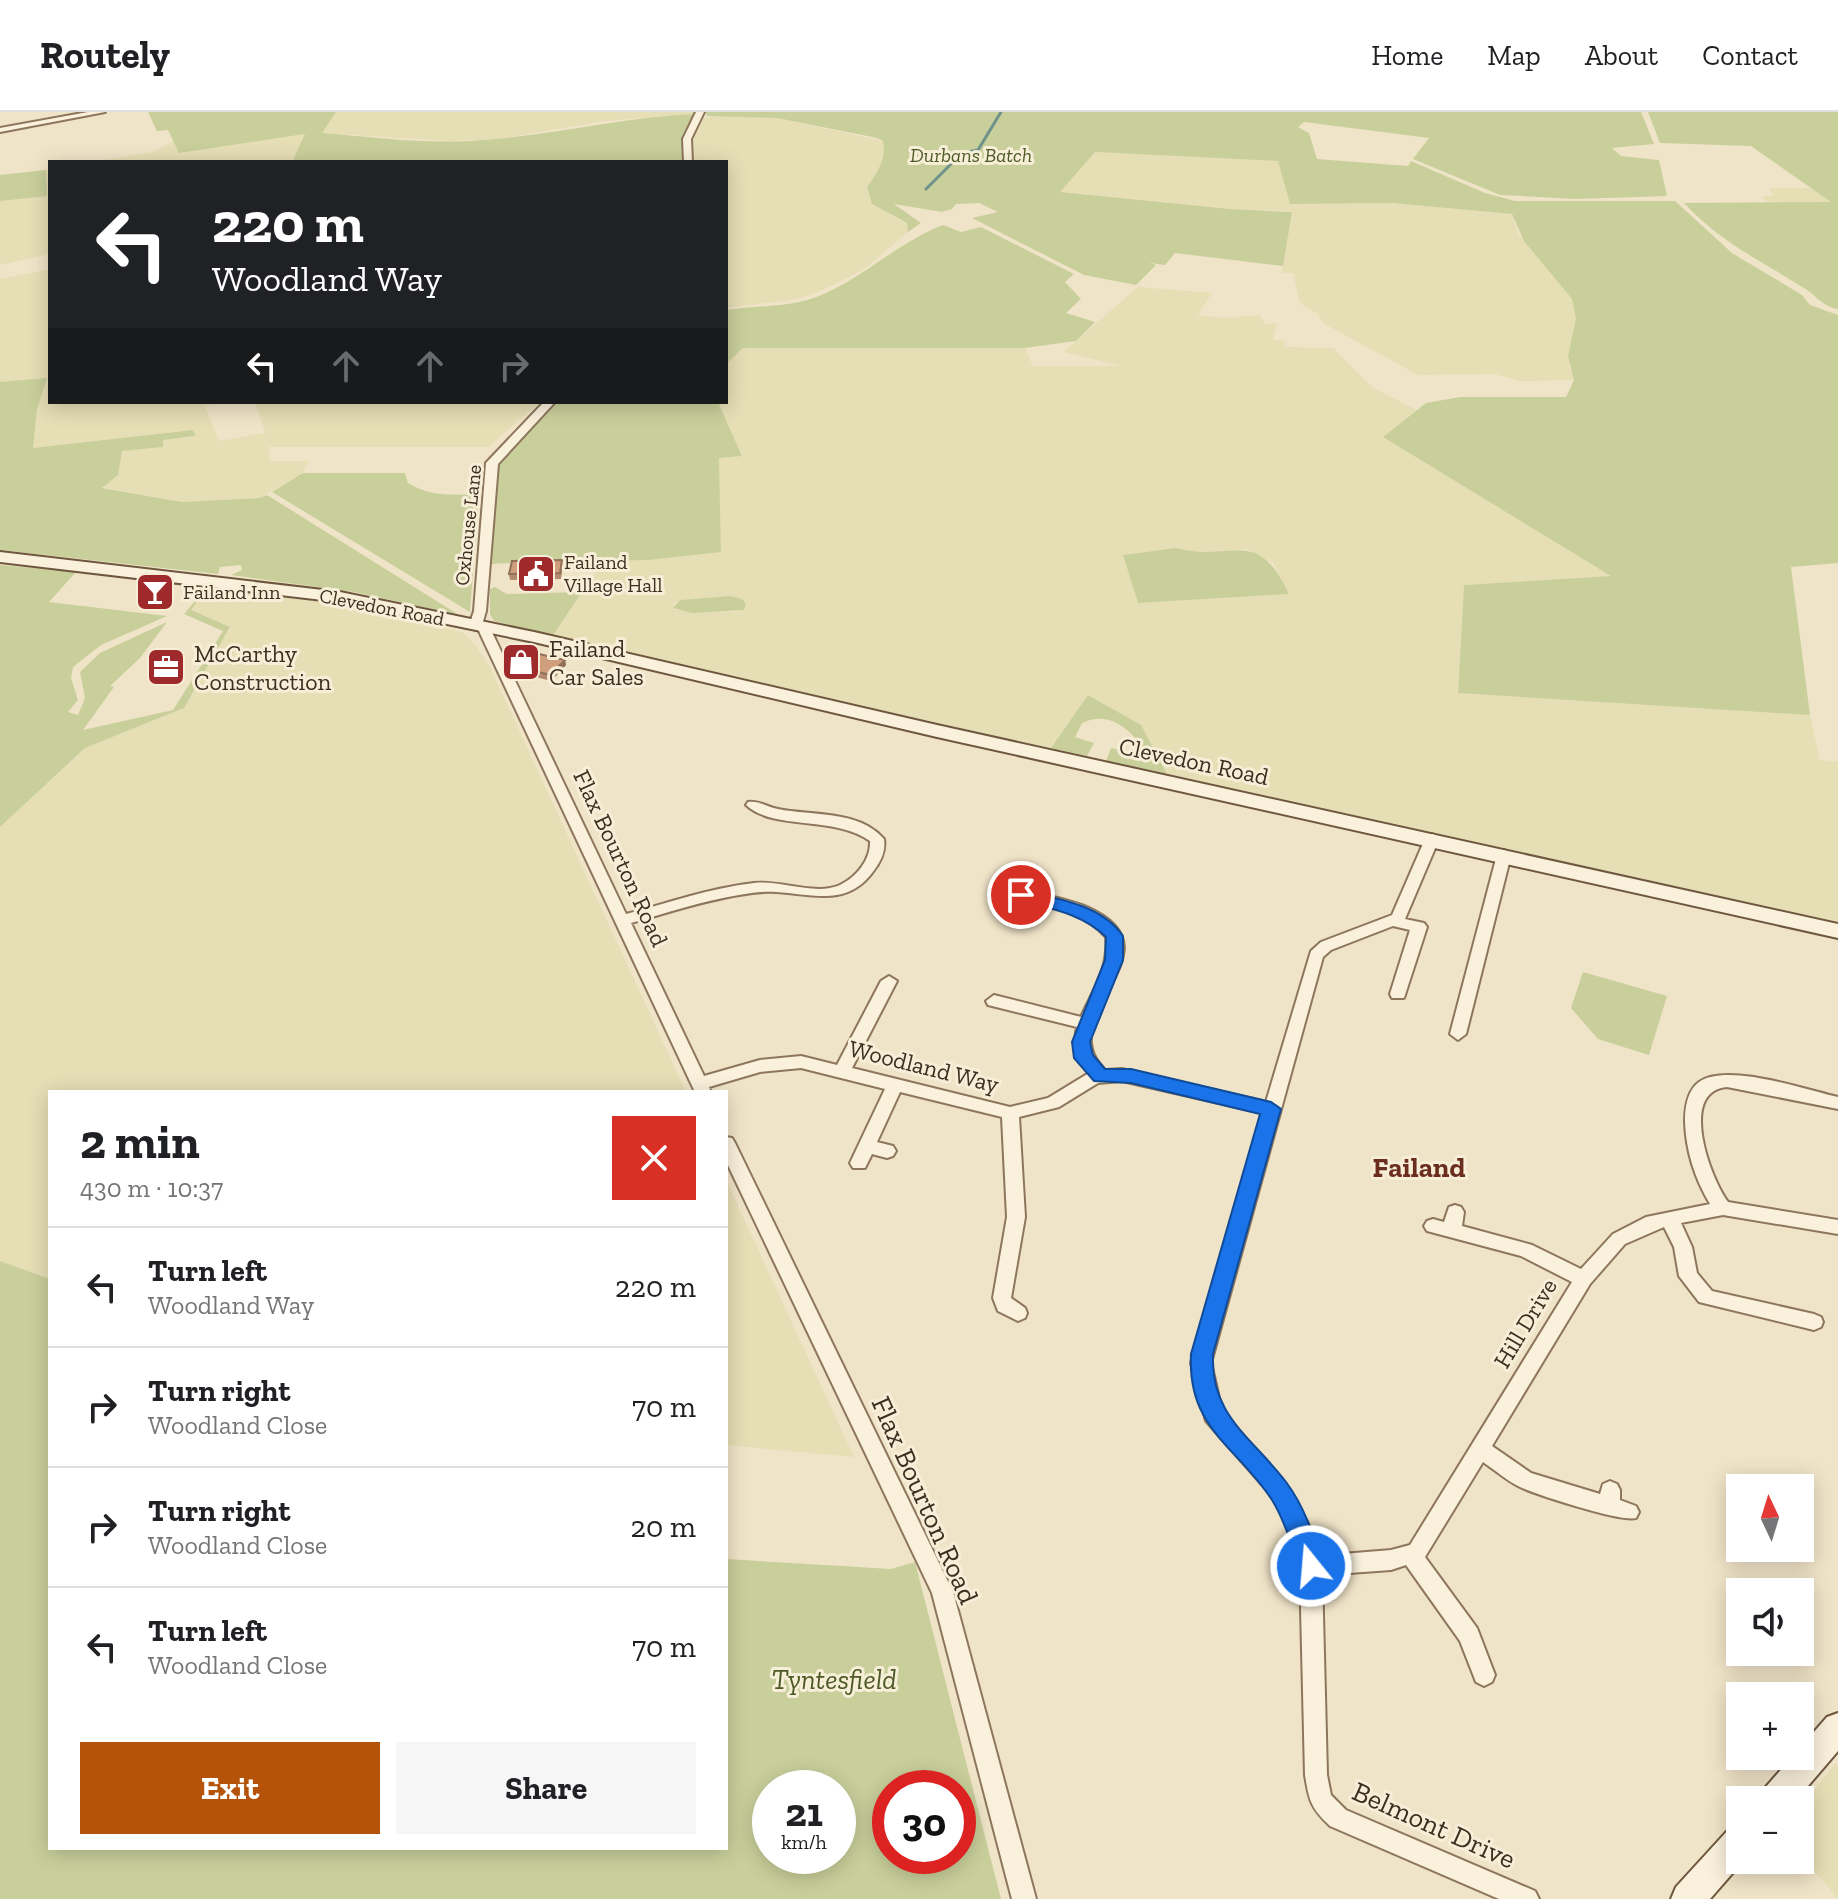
<!DOCTYPE html>
<meta charset="utf-8">
<style>
:root{--surface:#fff;--page:#f6f6f6;--text:#202124;--muted:#757577;--line:#e0e0e0;--accent:#b45309}
body{margin:0;font-family:"Zilla Slab",serif;background:var(--page);color:var(--text);height:100vh;display:flex;flex-direction:column;font-size:30px;white-space:nowrap}
*{box-sizing:border-box;margin:0}
p{font-size:26px;color:var(--muted)}
.icon{flex:none;width:44px;height:44px;fill:none;stroke:currentColor;stroke-width:2;stroke-linecap:round;stroke-linejoin:round}
.map{position:relative;flex:1;overflow:hidden}
.drawer{position:absolute;left:48px;top:978px;width:680px;height:760px;display:flex;flex-direction:column;background:var(--surface);border-radius:0px;box-shadow:0 4px 20px #0003}
.drawer>*{flex:none}
.hud{position:absolute;left:48px;top:48px;width:680px;height:244px;border-radius:0px;box-shadow:0 4px 20px #0003;background:#202124;color:#fff;overflow:hidden}
.needle{width:52px;rotate:356deg}
.tools{position:absolute;left:1726px;top:1362px;display:grid;gap:16px}
.tools a{display:grid;place-items:center;width:88px;height:88px;border-radius:0px;background:var(--surface);box-shadow:0 4px 20px #0003;font-size:40px}
.speed{position:absolute;left:752px;top:1658px;display:flex;gap:16px;font-size:40px;font-weight:700;text-align:center}
.speed>*{display:grid;place-content:center;width:104px;height:104px;border-radius:50%;background:var(--surface);box-shadow:0 4px 20px #0003;line-height:1}
.speed small{font-size:20px;font-weight:400}
.speed .limit{border:12px solid #d22;background:#fff;color:#111}
.pin{position:absolute;display:grid;place-items:center;width:68px;height:68px;color:#fff;margin:-34px;border:4px solid #fff;border-radius:50%;box-shadow:0 2px 8px #0007}
.me{position:absolute;width:88px;margin:-44px;rotate:343deg;stroke-linejoin:round;filter:drop-shadow(0 0 6px #0008)}
.turn{display:flex;align-items:center;gap:28px;height:168px;padding:0 32px;font-size:36px}
.turn .icon{width:104px;height:104px;stroke-width:2.5}
.turn b{display:block;font-size:56px;line-height:68px}
.lanes{display:flex;align-items:center;height:76px;padding:0 32px;background:#0003;justify-content:center;gap:40px;direction:ltr}
.lanes .off{opacity:.35}
.round{display:grid;place-items:center;flex:none;width:84px;height:84px;border-radius:0px;background:var(--page)}
.headline{display:flex;align-items:center;justify-content:space-between;height:136px;padding:0 32px}
h1{font-size:48px;font-weight:700;line-height:60px}
.button{display:flex;gap:16px;margin-top:auto;padding:16px 32px}
.button a{flex:1;height:92px;border-radius:0px;background:var(--accent);color:#fff;font-size:32px;font-weight:700;line-height:92px;text-align:center}
.button a+a{background:var(--page);color:var(--text)}
ul{padding:0;list-style:none}
li{display:flex;align-items:center;gap:24px;height:120px;padding:0 32px;border-top:2px solid var(--line)}
li div{flex:1}
li b{display:block;font-size:30px}
li em{font-style:normal}
header{display:flex;align-items:center;gap:48px;box-sizing:border-box;height:112px;padding:0 40px;background:var(--surface);border-bottom:2px solid var(--line)}
header strong{font-size:38px}
nav{display:flex;gap:44px;margin-inline-start:auto;font-size:28px}
.map>svg:first-child{display:block}
.farmland{fill:#e6deb5;fill-rule:evenodd}
.green{fill:#c9cf9b;fill-rule:evenodd}
.lines{fill:none;stroke-linecap:round;stroke-linejoin:round}
.stream{stroke:#6f938a;stroke-width:3}
.minor-casing{stroke:#8d765c;stroke-width:4}
.secondary-casing{stroke:#6f573f;stroke-width:4}
.minor{fill:#faf1dc;fill-rule:evenodd}
.secondary{fill:#faf1dc;fill-rule:evenodd}
.wall{fill:#b2896c}
.shaded-wall{fill:#916f58}
.building{fill:#cf9f7d;stroke:#916f58;stroke-width:2}
.route{fill:#1a73e8;stroke:#114b97;stroke-width:2}
.labels{text-anchor:middle;dominant-baseline:central;stroke-width:6;stroke-linejoin:round;paint-order:stroke}
.far-park-label{font-size:20px;font-style:italic;fill:#4d5a26;stroke:#f7eed8}
.far-street-label{font-size:20px;fill:#3d2e20;stroke:#f7eed8}
.far-poi-label{font-size:20px;fill:#3d2e20;stroke:#f7eed8;text-anchor:start}
.poi-label{font-size:24px;fill:#3d2e20;stroke:#f7eed8;text-anchor:start}
.street-label{font-size:24px;fill:#3d2e20;stroke:#f7eed8}
.quarter-label{font-size:28px;font-weight:bold;fill:#6b2e1e;stroke:#f7eed8}
.near-street-label{font-size:28px;fill:#3d2e20;stroke:#f7eed8}
.near-park-label{font-size:28px;font-style:italic;fill:#4d5a26;stroke:#f7eed8}
</style>
<header>
<strong>Routely</strong>
<nav><a>Home</a><a>Map</a><a>About</a><a>Contact</a></nav>
</header>
<div class="map">
<svg width="1838" height="1787" viewBox="0 0 1838 1787">
<rect width="100%" height="100%" fill="#f0e4c8"/>
<!-- farmland -->
<path class="farmland" d="M 336,0 L 695,0 L 696,2 L 605,9 L 498,27 L 449,29 L 321,21 Z
M 728,2 L 777,6 L 883,29 L 885,38 L 881,54 L 867,75 L 872,92 L 907,112 L 908,120 L 863,158 L 818,180 L 797,187 L 726,196 L 726,50 L 690,50 L 688,35 L 703,6 Z
M 306,22 L 291,50 L 89,50 L 153,40 L 174,29 L 180,41 Z
M 1095,40 L 1278,49 L 1290,92 L 1392,91 L 1512,102 L 1518,121 L 1572,186 L 1576,207 L 1569,253 L 1575,268 L 1521,269 L 1494,262 L 1418,263 L 1323,211 L 1318,202 L 1300,191 L 1293,161 L 1282,161 L 1292,99 L 1230,97 L 1059,80 Z
M 50,57 L 50,142 L 0,153 L 0,89 L 46,83 L 46,58 Z
M 1769,76 L 1811,76 L 1832,91 L 1767,90 L 1762,84 L 1773,84 Z
M 50,157 L 50,290 L 232,290 L 205,294 L 219,329 L 265,321 L 255,290 L 540,290 L 488,335 L 268,335 L 270,349 L 309,349 L 301,363 L 259,386 L 182,390 L 101,375 L 121,339 L 162,335 L 163,328 L 195,325 L 192,318 L 33,336 L 37,297 L 46,267 L 0,270 L 0,167 Z
M 1138,175 L 1212,181 L 1198,203 L 1223,206 L 1259,203 L 1266,212 L 1277,211 L 1273,228 L 1285,229 L 1284,235 L 1333,236 L 1372,275 L 1417,298 L 1383,325 L 1612,464 L 1464,473 L 1458,581 L 1810,603 L 1820,648 L 1838,650 L 1838,811 L 1167,662 L 1141,613 L 1088,583 L 1051,636 L 552,525 L 603,449 L 649,448 L 721,439 L 719,345 L 742,344 L 718,290 L 726,290 L 726,252 L 743,236 L 1025,236 L 1033,254 L 1122,254 L 1063,240 ZM 1176,436 L 1197,440 L 1246,437 L 1273,451 L 1289,482 L 1138,491 L 1123,443 ZM 730,484 L 738,500 L 674,498 L 674,492 L 680,488 Z
M 208,475 L 323,490 L 462,520 L 474,531 L 490,555 L 686,980 L 50,980 L 50,1167 L 0,1149 L 0,715 L 85,636 L 184,596 L 230,516 L 191,498 Z
M 726,1068 L 854,1345 L 726,1333 Z
M 1836,1651 L 1838,1654 L 1838,1787 L 1800,1742 L 1800,1695 Z"/>
<!-- green -->
<path class="green" d="M 148,0 L 336,0 L 322,21 C 375,25 429,33 482,28 C 554,23 624,5 696,2 L 683,28 L 682,50 L 292,50 L 305,22 L 179,41 L 168,18 L 157,19 Z
M 705,0 L 1641,0 L 1654,32 L 1612,36 L 1621,44 L 1659,48 L 1667,84 L 1576,87 L 1500,83 L 1413,47 L 1429,26 L 1304,10 L 1298,15 L 1309,21 L 1317,47 L 1408,54 L 1411,49 L 1485,81 L 1515,89 L 1675,89 L 1732,141 L 1802,183 L 1810,193 L 1838,203 L 1838,451 L 1791,455 L 1810,603 L 1458,581 L 1464,473 L 1611,464 L 1383,325 L 1426,291 L 1460,285 L 1566,285 L 1574,268 L 1568,244 L 1576,207 L 1572,187 L 1524,129 L 1512,102 L 1392,91 L 1290,92 L 1278,49 L 1095,40 L 1060,80 L 1230,97 L 1292,100 L 1283,154 L 1175,141 L 1165,153 L 1149,151 L 1156,153 L 1136,173 L 1084,163 L 972,106 L 998,100 L 979,91 L 956,92 L 952,97 L 942,100 L 894,92 L 921,111 L 908,120 L 907,111 L 872,92 L 867,75 C 877,61 887,47 883,29 L 877,26 L 777,6 L 707,4 Z
M 1648,0 L 1838,0 L 1838,197 C 1824,195 1818,186 1807,178 C 1759,147 1725,134 1684,91 L 1831,90 L 1751,34 L 1660,31 Z
M 46,58 L 47,84 L 0,89 L 0,63 Z
M 943,113 L 961,120 L 981,115 L 1074,162 L 1065,170 L 1081,187 L 1066,201 L 1095,210 L 1076,229 L 1025,236 L 743,236 L 726,252 L 726,198 C 756,193 790,196 819,184 C 864,166 898,130 943,113 Z
M 47,266 L 37,297 L 33,336 L 193,318 L 196,324 L 163,328 L 163,335 L 122,339 L 118,363 L 102,376 L 182,390 L 259,386 L 267,383 L 459,503 L 354,480 L 231,463 L 242,458 L 241,453 L 220,455 L 218,462 L 0,438 L 0,270 Z
M 556,290 L 718,290 L 742,344 L 719,346 L 721,440 L 649,448 L 603,449 L 595,460 L 598,452 L 585,450 L 581,457 L 566,448 L 491,452 L 497,351 Z
M 303,361 L 405,361 L 408,371 C 431,385 453,383 479,382 L 470,500 L 272,380 Z
M 1176,436 C 1232,451 1256,412 1289,482 L 1138,491 L 1123,443 Z
M 0,453 L 76,460 L 49,490 L 167,504 L 101,533 L 73,555 L 71,566 L 78,588 L 68,600 L 78,603 L 85,586 L 80,560 L 100,541 L 167,510 L 140,546 L 110,574 L 114,575 L 83,618 L 173,598 L 223,519 L 184,502 L 201,482 L 204,480 L 191,498 L 230,515 L 184,596 L 85,636 L 0,715 Z
M 495,475 L 507,482 L 582,480 L 552,525 L 494,509 L 490,502 L 490,477 Z
M 730,484 L 742,487 L 746,492 L 744,498 L 692,501 L 673,496 L 680,488 Z
M 1088,583 L 1141,613 L 1167,662 L 1106,649 L 1111,636 L 1137,642 L 1142,633 C 1125,614 1108,599 1082,611 L 1075,625 L 1094,631 L 1087,644 L 1051,636 Z
M 1583,860 L 1667,884 L 1649,943 L 1598,927 L 1571,896 Z
M 0,1149 L 50,1167 L 50,1736 L 726,1736 L 726,1447 L 891,1457 L 915,1450 L 1001,1787 L 0,1787 ZM 770,1676 L 838,1676 L 838,1744 L 770,1744 ZM 890,1676 L 958,1676 L 958,1744 L 890,1744 Z"/>
<g class="lines">
<!-- stream -->
<path class="stream" d="M 926,77 L 962,41 L 978,38 L 1001,0"/>
<defs>
<path id="minor" d="M 88,0 L 105,0 L 0,20 L 0,16 Z
M 696,0 L 704,0 L 691,27 L 692,50 L 684,50 L 683,27 Z
M 544,290 L 555,290 L 498,352 L 486,499 L 482,513 L 490,516 L 626,802 C 668,791 710,776 754,771 C 781,768 815,784 840,773 C 857,765 871,747 870,729 C 833,703 774,719 746,693 L 748,690 C 759,688 767,695 778,697 C 812,704 859,698 884,727 C 886,740 880,751 872,761 C 846,795 812,782 776,780 C 763,779 751,781 739,783 C 702,789 667,801 631,811 L 704,964 L 760,948 L 801,944 L 837,953 L 881,869 L 889,864 L 897,869 L 852,956 L 1010,995 L 1048,986 L 1089,961 C 1077,946 1073,934 1077,915 L 988,893 L 986,889 L 994,883 L 1081,905 C 1093,878 1109,856 1106,825 C 1080,795 1040,793 1004,783 L 1002,780 L 1004,777 L 1009,775 C 1035,781 1062,785 1087,795 C 1170,832 1086,881 1091,931 C 1092,943 1098,950 1105,958 L 1122,957 L 1266,990 L 1311,839 L 1321,830 L 1392,803 L 1425,727 L 1432,722 L 1437,724 L 1439,727 L 1405,807 L 1424,811 L 1427,815 L 1404,886 L 1392,886 L 1390,882 L 1410,818 L 1393,814 L 1331,838 L 1323,845 L 1211,1251 L 1222,1299 L 1286,1372 L 1309,1414 L 1318,1444 L 1391,1438 L 1410,1433 L 1572,1170 L 1521,1144 L 1427,1119 L 1424,1114 L 1427,1109 L 1433,1107 L 1444,1110 L 1449,1095 L 1455,1093 L 1461,1095 L 1464,1100 L 1462,1114 L 1532,1133 L 1581,1157 L 1613,1122 L 1646,1105 L 1710,1092 C 1695,1067 1686,1039 1685,1010 C 1685,996 1687,979 1699,970 C 1726,950 1807,978 1838,985 L 1838,997 L 1727,975 C 1678,979 1710,1066 1728,1090 L 1838,1108 L 1838,1122 L 1723,1103 L 1681,1111 L 1692,1135 L 1697,1161 L 1712,1179 L 1814,1202 L 1821,1205 L 1823,1210 L 1821,1215 L 1814,1218 L 1699,1190 L 1679,1164 L 1674,1135 L 1664,1115 L 1625,1132 L 1590,1172 L 1492,1334 L 1531,1361 L 1600,1382 L 1603,1372 L 1610,1369 L 1617,1372 L 1620,1378 L 1620,1388 L 1636,1394 L 1639,1400 L 1636,1406 C 1624,1411 1537,1383 1520,1375 C 1507,1369 1495,1358 1483,1350 L 1425,1445 L 1477,1516 L 1495,1563 L 1492,1570 L 1484,1574 L 1476,1570 L 1460,1529 L 1406,1453 L 1391,1458 L 1322,1463 L 1327,1663 L 1331,1683 L 1346,1698 L 1535,1779 L 1539,1787 L 1499,1787 L 1330,1714 C 1311,1696 1309,1689 1305,1663 L 1300,1454 L 1289,1416 L 1272,1384 L 1206,1309 L 1191,1251 L 1263,1001 L 1122,969 L 1098,971 L 1059,995 L 1019,1005 L 1025,1105 L 1011,1186 L 1025,1196 L 1027,1201 L 1025,1206 L 1018,1209 L 998,1199 L 993,1186 L 1007,1105 L 1002,1005 L 900,980 L 877,1030 L 893,1034 L 896,1039 L 893,1044 L 887,1046 L 872,1042 L 865,1056 L 853,1056 L 850,1051 L 885,977 L 801,956 L 760,960 L 709,975 L 711,980 L 695,980 L 478,517 L 469,514 L 474,499 L 486,351 Z
M 1504,738 L 1511,743 L 1466,922 L 1458,928 L 1450,922 L 1497,743 Z
M 726,1025 L 732,1026 L 735,1031 L 953,1480 L 1036,1787 L 1012,1787 L 932,1481 L 726,1049 Z"/>
<path id="secondary" d="M 0,440 L 340,480 L 534,520 L 937,613 L 1838,812 L 1838,826 L 937,625 L 534,530 L 340,490 L 0,450 Z
M 1838,1601 L 1838,1639 L 1796,1688 L 1759,1688 L 1764,1677 L 1793,1644 L 1800,1644 L 1800,1636 L 1827,1605 Z
M 1740,1712 L 1740,1748 L 1744,1748 L 1710,1787 L 1671,1787 L 1676,1775 L 1729,1717 Z"/>
</defs>
<!-- minor casing -->
<use href="#minor" class="minor-casing"/>
<!-- secondary casing -->
<use href="#secondary" class="secondary-casing"/>
<!-- minor -->
<use href="#minor" class="minor"/>
<!-- secondary -->
<use href="#secondary" class="secondary"/>
</g>
<!-- wall -->
<path class="wall" d="M 563,454 L 561,467 L 510,468 L 509,462 Z
M 565,548 L 566,553 L 551,569 L 536,565 L 535,559 L 529,558 L 528,552 Z"/>
<!-- shaded-wall -->
<path class="shaded-wall" d="M 565,548 L 566,553 L 551,569 L 550,563 Z"/>
<!-- building -->
<path class="building" d="M 562,448 L 560,461 L 509,462 L 512,449 Z
M 539,542 L 565,548 L 550,563 L 535,559 L 539,555 L 528,552 Z"/>
<!-- route -->
<path class="route" d="M 1021,778 C 1057,787 1101,792 1123,824 L 1123,848 L 1090,930 L 1093,943 L 1105,957 L 1131,957 L 1271,990 L 1281,997 L 1213,1242 C 1210,1304 1252,1325 1286,1370 C 1305,1395 1314,1425 1323,1454 L 1320,1462 L 1311,1465 L 1303,1462 C 1292,1437 1287,1412 1272,1388 C 1237,1334 1187,1317 1191,1242 L 1260,1002 L 1131,971 L 1094,969 L 1074,946 L 1072,930 L 1105,848 L 1106,825 C 1082,801 1048,796 1015,787 L 1013,783 Z"/>
<!-- icons -->
<defs>
<symbol id="civic-square" viewBox="-11 -11 22 22"><rect x="-9" y="-9" width="18" height="18" rx="4" fill="#9e2a2b" stroke="#f7eed8"/><path d="M-.6-6.5H3V-4.5H.6V-3L4-1V1h2V6H-6V1h2V-1L-.6-3ZM-1.2 2.5V6h2.4V2.5Z" fill="#fff"/></symbol>
<symbol id="bar-square" viewBox="-11 -11 22 22"><rect x="-9" y="-9" width="18" height="18" rx="4" fill="#9e2a2b" stroke="#f7eed8"/><path d="M-6-5H6L.8 .8V4.5H3.5V6h-7V4.5H-.8V.8Z" fill="#fff"/></symbol>
<symbol id="shop-square" viewBox="-11 -11 22 22"><rect x="-9" y="-9" width="18" height="18" rx="4" fill="#9e2a2b" stroke="#f7eed8"/><path d="M-5-2.5h2.3a2.7 3.5 0 0 1 5.4 0H5L5.5 6h-11ZM-1.5-2.5h3a1.5 2.3 0 0 0-3 0Z" fill="#fff"/></symbol>
<symbol id="office-square" viewBox="-11 -11 22 22"><rect x="-9" y="-9" width="18" height="18" rx="4" fill="#9e2a2b" stroke="#f7eed8"/><path d="M-6-3h4V-5.5h4V-3h4V5H-6ZM-1-4.5V-3h2v-1.5ZM-6 0V1H6V0Z" fill="#fff"/></symbol>
</defs>
<g fill-rule="evenodd">
<use href="#civic-square" x="514" y="440" width="44" height="44"/>
<use href="#bar-square" x="133" y="458" width="44" height="44"/>
<use href="#shop-square" x="499" y="528" width="44" height="44"/>
<use href="#office-square" x="144" y="533" width="44" height="44"/>
</g>
<g class="labels">
<!-- far-park labels -->
<g class="far-park-label">
<text x="971" y="43">Durbans Batch</text>
</g>
<!-- far-street labels -->
<g class="far-street-label">
<text transform="translate(468 413) rotate(-84)">Oxhouse Lane</text>
<text transform="translate(382 495) rotate(11)">Clevedon Road</text>
</g>
<!-- far-poi labels -->
<g class="far-poi-label">
<text x="564" y="450">Failand<tspan x="564" dy="23">Village Hall</tspan></text>
<text x="183" y="480">Failand Inn</text>
</g>
<!-- poi labels -->
<g class="poi-label">
<text x="549" y="536">Failand<tspan x="549" dy="28">Car Sales</tspan></text>
<text x="194" y="541">McCarthy<tspan x="194" dy="28">Construction</tspan></text>
</g>
<!-- street labels -->
<g class="street-label">
<text transform="translate(1194 649) rotate(12)">Clevedon Road</text>
<text transform="translate(621 746) rotate(65)">Flax Bourton Road</text>
<text transform="translate(924 954) rotate(14)">Woodland Way</text>
<text transform="translate(1525 1211) rotate(-59)">Hill Drive</text>
</g>
<!-- quarter labels -->
<g class="quarter-label">
<text x="1419" y="1055">Failand</text>
</g>
<!-- near-street labels -->
<g class="near-street-label">
<text transform="translate(925 1388) rotate(66)">Flax Bourton Road</text>
<text transform="translate(1434 1713) rotate(24)">Belmont Drive</text>
</g>
<!-- near-park labels -->
<g class="near-park-label">
<text x="834" y="1567">Tyntesfield</text>
</g>
</g>
</svg>
<div class="tools">
<a><svg class="needle" viewBox="-14 -14 28 28"><path d="M0-13l5 13h-10z" fill="#e53935"/><path d="M0 13l5-13h-10z" fill="#757577"/></svg></a>
<a><svg class="icon" aria-label="sound" viewBox="0 0 24 24"><path d="M4 9h4l5-4v14l-5-4H4zM17 9q2 3 0 6"/></svg></a>
<a>+</a>
<a>−</a>
</div>
<div class="speed"><div>21<small>km/h</small></div><div class="limit">30</div></div>
<div class="pin" style="left:1021px;top:783px;background:#d93025"><svg class="icon" aria-label="arrive" viewBox="0 0 24 24"><path d="M6 21V4h12l-3 4 3 4H6"/></svg></div>
<svg class="me" style="left:1311px;top:1454px" viewBox="-20 -20 40 40"><circle r="17" fill="#1a73e8" stroke="#fff" stroke-width="3"/><path d="M0-11L8 9 0 5-8 9z" fill="#fff"/></svg>
<div class="hud">
<div class="turn"><svg class="icon" aria-label="left" viewBox="0 0 24 24"><path d="M17 20v-9H6M10 6l-5 5 5 5"/></svg><div><b>220 m</b>Woodland Way</div></div>
<div class="lanes"><svg class="icon" aria-label="left" viewBox="0 0 24 24"><path d="M17 20v-9H6M10 6l-5 5 5 5"/></svg><svg class="icon off" aria-label="ahead" viewBox="0 0 24 24"><path d="M12 20V5M6 11l6-6 6 6"/></svg><svg class="icon off" aria-label="ahead" viewBox="0 0 24 24"><path d="M12 20V5M6 11l6-6 6 6"/></svg><svg class="icon off" aria-label="right" viewBox="0 0 24 24"><path d="M7 20v-9h11M14 6l5 5-5 5"/></svg></div>
</div>
<section class="drawer">
<div class="headline"><div><h1>2 min</h1><p>430 m · 10:37</p></div><a class="round" style="background:#d93025;color:#fff"><svg class="icon" aria-label="close" viewBox="0 0 24 24"><path d="M6 6l12 12M18 6L6 18"/></svg></a></div>
<ul>
<li><svg class="icon" aria-label="left" viewBox="0 0 24 24"><path d="M17 20v-9H6M10 6l-5 5 5 5"/></svg><div><b>Turn left</b><p>Woodland Way</p></div><em>220 m</em></li>
<li><svg class="icon" aria-label="right" viewBox="0 0 24 24"><path d="M7 20v-9h11M14 6l5 5-5 5"/></svg><div><b>Turn right</b><p>Woodland Close</p></div><em>70 m</em></li>
<li><svg class="icon" aria-label="right" viewBox="0 0 24 24"><path d="M7 20v-9h11M14 6l5 5-5 5"/></svg><div><b>Turn right</b><p>Woodland Close</p></div><em>20 m</em></li>
<li><svg class="icon" aria-label="left" viewBox="0 0 24 24"><path d="M17 20v-9H6M10 6l-5 5 5 5"/></svg><div><b>Turn left</b><p>Woodland Close</p></div><em>70 m</em></li>
</ul>
<div class="button"><a>Exit</a><a>Share</a></div>
</section>
</div>
